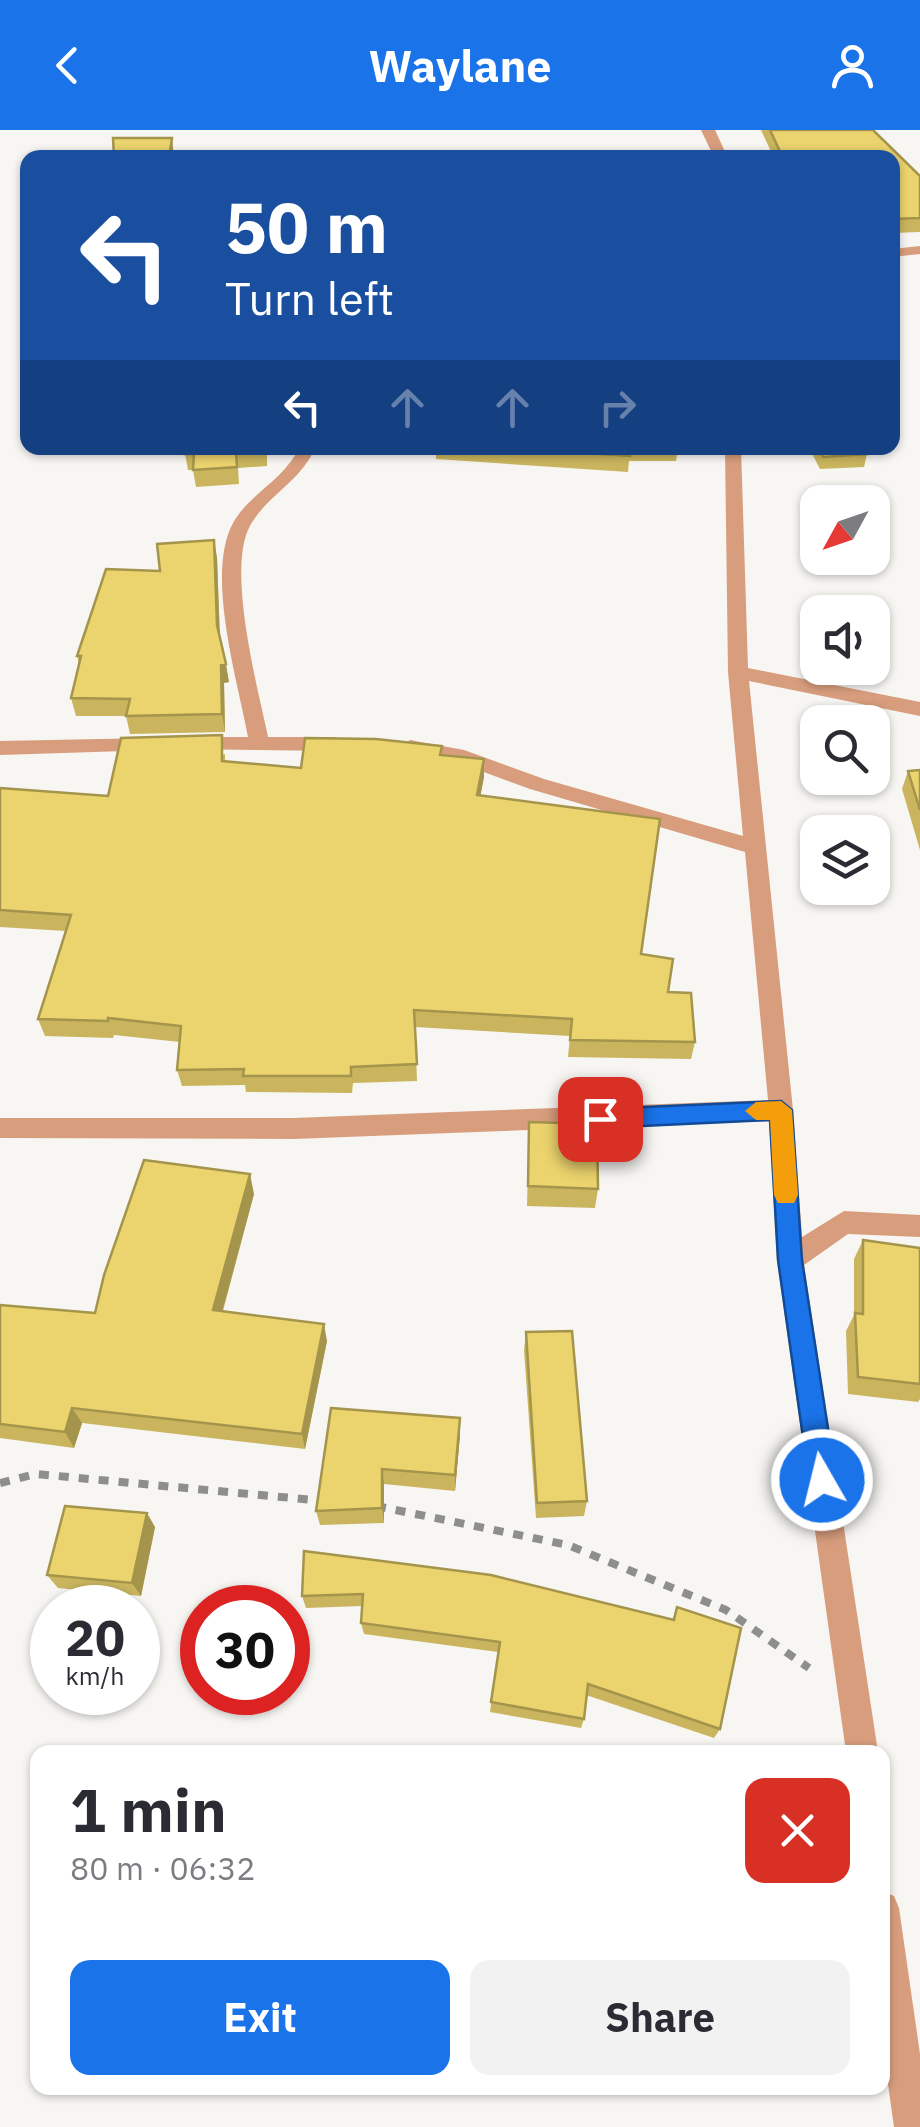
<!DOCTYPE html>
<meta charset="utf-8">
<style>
:root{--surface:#fff;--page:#f2f2f3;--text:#2b2b33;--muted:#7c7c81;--accent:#1a73e8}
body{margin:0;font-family:"IBM Plex Sans",sans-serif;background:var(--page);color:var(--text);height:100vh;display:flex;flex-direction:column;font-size:38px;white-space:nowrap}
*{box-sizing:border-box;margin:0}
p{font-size:32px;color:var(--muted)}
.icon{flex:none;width:55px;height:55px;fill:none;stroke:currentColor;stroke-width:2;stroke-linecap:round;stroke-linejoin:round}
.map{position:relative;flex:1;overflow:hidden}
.details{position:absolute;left:30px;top:1615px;width:860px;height:350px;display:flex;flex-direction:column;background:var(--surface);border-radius:20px;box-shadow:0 2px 8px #0004}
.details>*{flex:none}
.hud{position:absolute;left:20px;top:20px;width:880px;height:305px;border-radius:20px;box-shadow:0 2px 8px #0004;background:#1a4fa0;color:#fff;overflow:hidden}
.needle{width:65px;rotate:230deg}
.buttons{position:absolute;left:800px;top:355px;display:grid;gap:20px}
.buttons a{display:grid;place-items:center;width:90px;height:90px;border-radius:20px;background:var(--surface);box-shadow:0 2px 8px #0004;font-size:50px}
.speed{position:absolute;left:30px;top:1455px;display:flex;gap:20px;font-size:50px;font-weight:700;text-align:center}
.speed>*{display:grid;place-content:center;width:130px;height:130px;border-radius:50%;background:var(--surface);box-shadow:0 2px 8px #0004;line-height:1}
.speed small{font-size:25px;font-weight:400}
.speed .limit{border:15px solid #d22;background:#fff;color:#111}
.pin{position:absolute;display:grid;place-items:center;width:85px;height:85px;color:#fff;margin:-42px;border-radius:20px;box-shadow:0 5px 15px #0006}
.me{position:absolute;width:110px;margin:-55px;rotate:352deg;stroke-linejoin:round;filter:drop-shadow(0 0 8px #0008)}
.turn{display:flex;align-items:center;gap:35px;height:210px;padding:0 40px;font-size:45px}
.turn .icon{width:130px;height:130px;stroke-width:2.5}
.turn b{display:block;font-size:70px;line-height:85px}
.lanes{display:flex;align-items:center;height:95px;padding:0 40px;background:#0003;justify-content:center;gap:50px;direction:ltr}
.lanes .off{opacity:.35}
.round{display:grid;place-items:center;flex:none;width:105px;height:105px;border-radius:20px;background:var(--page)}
.headline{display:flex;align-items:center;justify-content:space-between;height:170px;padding:0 40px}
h1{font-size:60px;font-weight:700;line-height:75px}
.button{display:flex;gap:20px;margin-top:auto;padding:20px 40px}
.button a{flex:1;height:115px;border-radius:20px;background:var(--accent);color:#fff;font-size:40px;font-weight:700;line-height:115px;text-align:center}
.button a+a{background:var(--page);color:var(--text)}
header{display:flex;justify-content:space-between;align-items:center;height:130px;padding:0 40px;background:var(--accent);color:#fff;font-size:45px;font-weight:700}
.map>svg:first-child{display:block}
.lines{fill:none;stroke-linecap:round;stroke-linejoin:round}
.path{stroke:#8e8e8b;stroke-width:8;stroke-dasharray:10 10;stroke-linecap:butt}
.minor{fill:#d89d7d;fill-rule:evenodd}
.wall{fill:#cab55e}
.shaded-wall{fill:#a4944c}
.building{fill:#ebd36d;stroke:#a4944c;stroke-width:2.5}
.route{fill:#1a73e8;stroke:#114b97;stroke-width:2.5}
.slow{fill:#f59e0b}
</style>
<header><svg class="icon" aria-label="back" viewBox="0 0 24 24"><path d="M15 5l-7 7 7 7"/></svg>Waylane<svg class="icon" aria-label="person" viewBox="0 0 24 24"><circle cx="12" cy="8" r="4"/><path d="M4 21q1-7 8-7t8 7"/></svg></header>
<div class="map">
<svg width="920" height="1997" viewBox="0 0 920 1997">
<rect width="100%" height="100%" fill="#f7f6f3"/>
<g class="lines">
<!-- path -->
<path class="path" d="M 0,1353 L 36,1344 L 324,1371
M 376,1376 L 568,1415 L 726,1480 L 809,1538"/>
<!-- minor -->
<path class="minor" d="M 701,0 L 715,0 L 728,28 L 402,28 L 397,24 L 404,20 L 712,23 Z
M 920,116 L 920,124 L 892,127 L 892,119 Z
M 299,318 L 315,318 C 301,351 268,365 251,394 C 225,437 258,558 268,607 L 335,607 L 345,614 L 335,621 L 183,619 L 183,609 L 190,607 L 248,607 C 238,552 205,444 233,393 C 249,364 284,350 299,318 Z
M 725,318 L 741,318 L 748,538 L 920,572 L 920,586 L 749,551 L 793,980 L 802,1107 L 844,1081 L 920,1085 L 920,1107 L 848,1104 L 804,1135 L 878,1622 L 846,1622 L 777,1130 L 769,991 L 293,1009 L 0,1008 L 0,988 L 293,988 L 768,970 L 745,722 L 530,659 L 454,631 L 403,622 L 400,617 L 410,610 L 464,620 L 544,649 L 743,706 L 728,542 Z
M 150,608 L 157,610 L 157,620 L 0,625 L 0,611 Z
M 882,1761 L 894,1766 L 899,1778 L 920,1924 L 920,1997 L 894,1997 L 882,1912 Z"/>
</g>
<!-- wall -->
<path class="wall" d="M 761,0 L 873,0 L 920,46 L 920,102 L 892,103 L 892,28 L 774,28 Z
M 187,318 L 267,318 L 267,336 L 238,338 L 239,354 L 196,357 L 193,340 L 188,340 L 185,324 Z
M 368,318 L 678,318 L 676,331 L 629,331 L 628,342 L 436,329 L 436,323 L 368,325 Z
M 809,318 L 865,318 L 867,324 L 864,337 L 820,339 Z
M 214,410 L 217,428 L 220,508 L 229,552 L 224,553 L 225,602 L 130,604 L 126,586 L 76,586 L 71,568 L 79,534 L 77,526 L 160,441 Z
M 442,616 L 442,625 L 484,647 L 480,666 L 641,824 L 668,862 L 695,912 L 691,929 L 568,927 L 570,906 L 415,897 L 417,951 L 353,953 L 352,963 L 246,962 L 245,955 L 182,956 L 177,940 L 180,912 L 114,905 L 113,908 L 45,906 L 38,889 L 66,801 L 0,797 L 0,658 L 108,666 L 225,624 L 225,631 L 301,638 Z
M 920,640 L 920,720 L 902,659 L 908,641 Z
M 529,992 L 598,1059 L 595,1078 L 527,1076 Z
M 254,1064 L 223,1181 L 327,1211 L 305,1319 L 82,1293 L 74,1318 L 0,1308 L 0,1175 L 95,1183 Z
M 863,1110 L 920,1118 L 920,1269 L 918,1272 L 848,1264 L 846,1201 L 854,1185 L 854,1129 Z
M 526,1202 L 587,1371 L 584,1386 L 536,1388 L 524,1220 Z
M 331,1278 L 460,1305 L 455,1361 L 384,1354 L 384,1393 L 320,1395 L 316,1381 Z
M 155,1397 L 141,1466 L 58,1458 L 47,1445 Z
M 304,1421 L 672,1490 L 677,1477 L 720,1599 L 714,1608 L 586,1565 L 584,1589 L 581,1598 L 490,1582 L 498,1522 L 364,1504 L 361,1493 L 362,1476 L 306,1478 L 302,1466 Z"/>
<!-- shaded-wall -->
<path class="shaded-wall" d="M 172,8 L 174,28 L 169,28 Z
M 898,151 L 894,167 L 892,167 L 892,153 Z
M 214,410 L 217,428 L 220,513 L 217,495 Z
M 226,534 L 229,552 L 224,553 L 225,602 L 222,584 L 221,535 Z
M 484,629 L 484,647 L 477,683 L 477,665 Z
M 250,1044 L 254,1064 L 218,1197 L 213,1180 Z
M 324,1194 L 327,1211 L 305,1319 L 302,1304 Z
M 72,1278 L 82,1293 L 74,1318 L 65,1302 Z
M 460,1288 L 460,1305 L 455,1361 L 455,1345 Z
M 382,1339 L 384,1354 L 384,1393 L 382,1378 Z
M 147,1383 L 155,1397 L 141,1466 L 132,1453 Z"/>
<!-- building -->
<path class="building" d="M 770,0 L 873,0 L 920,46 L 920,88 L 892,89 L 892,28 L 783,28 Z
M 113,8 L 172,8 L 169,28 L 114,28 Z
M 187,318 L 265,318 L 265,320 L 236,321 L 237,337 L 193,340 L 194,324 L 185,324 Z
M 504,318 L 629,318 L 630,326 Z
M 818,318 L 865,318 L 867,324 L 823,327 Z
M 214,410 L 217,495 L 226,534 L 221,535 L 222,584 L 126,586 L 130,569 L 71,568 L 81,526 L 77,526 L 106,439 L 160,441 L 157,414 Z
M 222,605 L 222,631 L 301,638 L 305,608 L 376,609 L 442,616 L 440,625 L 484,629 L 477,665 L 660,689 L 641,824 L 673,829 L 668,862 L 691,863 L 695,912 L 570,910 L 572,889 L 414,880 L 417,934 L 351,937 L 351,946 L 243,946 L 244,939 L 177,940 L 181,896 L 108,888 L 108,891 L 38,889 L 71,785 L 0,780 L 0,658 L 108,666 L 121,608 Z
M 920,640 L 920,680 L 908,641 Z
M 529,992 L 597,994 L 598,1059 L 528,1056 Z
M 144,1030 L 250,1044 L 213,1180 L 324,1194 L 302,1304 L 72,1278 L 65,1302 L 0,1294 L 0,1175 L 95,1183 L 104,1145 Z
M 863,1110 L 920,1118 L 920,1254 L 858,1247 L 855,1183 L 863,1184 Z
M 572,1201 L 587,1371 L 537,1373 L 526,1202 Z
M 331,1278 L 460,1288 L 455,1345 L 382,1339 L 382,1378 L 316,1381 Z
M 65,1376 L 147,1383 L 132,1453 L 47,1445 Z
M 304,1421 L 491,1445 L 674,1490 L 677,1477 L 741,1498 L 720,1599 L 588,1554 L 584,1589 L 491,1572 L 500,1512 L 361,1493 L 363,1464 L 302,1466 Z"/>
<!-- route -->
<path class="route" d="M 781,971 L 792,980 L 802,1130 L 836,1350 L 832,1360 L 822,1363 L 813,1360 L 809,1350 L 778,1130 L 770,990 L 600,998 L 589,989 L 600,979 Z"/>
<!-- slow -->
<path class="slow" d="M 781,971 L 792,980 L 798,1065 L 794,1073 L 778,1073 L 774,1065 L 770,990 L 756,990 L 745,981 L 756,972 Z"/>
</svg>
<div class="buttons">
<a><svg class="needle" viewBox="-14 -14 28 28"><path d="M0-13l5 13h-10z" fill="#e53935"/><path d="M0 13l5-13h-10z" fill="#7c7c81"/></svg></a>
<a><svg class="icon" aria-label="sound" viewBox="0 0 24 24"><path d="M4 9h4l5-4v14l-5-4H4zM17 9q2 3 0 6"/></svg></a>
<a><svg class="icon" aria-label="search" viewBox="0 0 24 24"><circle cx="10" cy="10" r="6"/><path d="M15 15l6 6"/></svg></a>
<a><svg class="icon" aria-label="layers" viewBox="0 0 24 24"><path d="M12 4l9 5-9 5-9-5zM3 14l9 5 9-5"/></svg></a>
</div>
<div class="speed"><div>20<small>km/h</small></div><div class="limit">30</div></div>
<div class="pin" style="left:600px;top:989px;background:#d93025"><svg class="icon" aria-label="arrive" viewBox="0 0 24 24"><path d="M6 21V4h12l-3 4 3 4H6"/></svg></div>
<svg class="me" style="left:822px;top:1350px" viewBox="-20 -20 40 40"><circle r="17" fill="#1a73e8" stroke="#fff" stroke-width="3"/><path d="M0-11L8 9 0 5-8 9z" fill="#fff"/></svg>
<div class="hud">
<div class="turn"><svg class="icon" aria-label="left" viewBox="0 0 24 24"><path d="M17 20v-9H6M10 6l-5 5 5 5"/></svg><div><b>50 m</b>Turn left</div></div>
<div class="lanes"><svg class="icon" aria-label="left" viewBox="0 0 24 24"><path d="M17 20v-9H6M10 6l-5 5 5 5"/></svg><svg class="icon off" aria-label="ahead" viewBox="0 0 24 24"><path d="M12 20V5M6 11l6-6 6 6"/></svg><svg class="icon off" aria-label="ahead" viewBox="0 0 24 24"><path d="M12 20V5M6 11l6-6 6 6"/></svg><svg class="icon off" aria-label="right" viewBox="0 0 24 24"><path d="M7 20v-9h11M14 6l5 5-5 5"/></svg></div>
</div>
<section class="details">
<div class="headline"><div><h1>1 min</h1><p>80 m · 06:32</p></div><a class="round" style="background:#d93025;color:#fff"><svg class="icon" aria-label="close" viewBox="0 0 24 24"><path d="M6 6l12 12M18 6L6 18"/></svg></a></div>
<div class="button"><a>Exit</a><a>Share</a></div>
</section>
</div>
